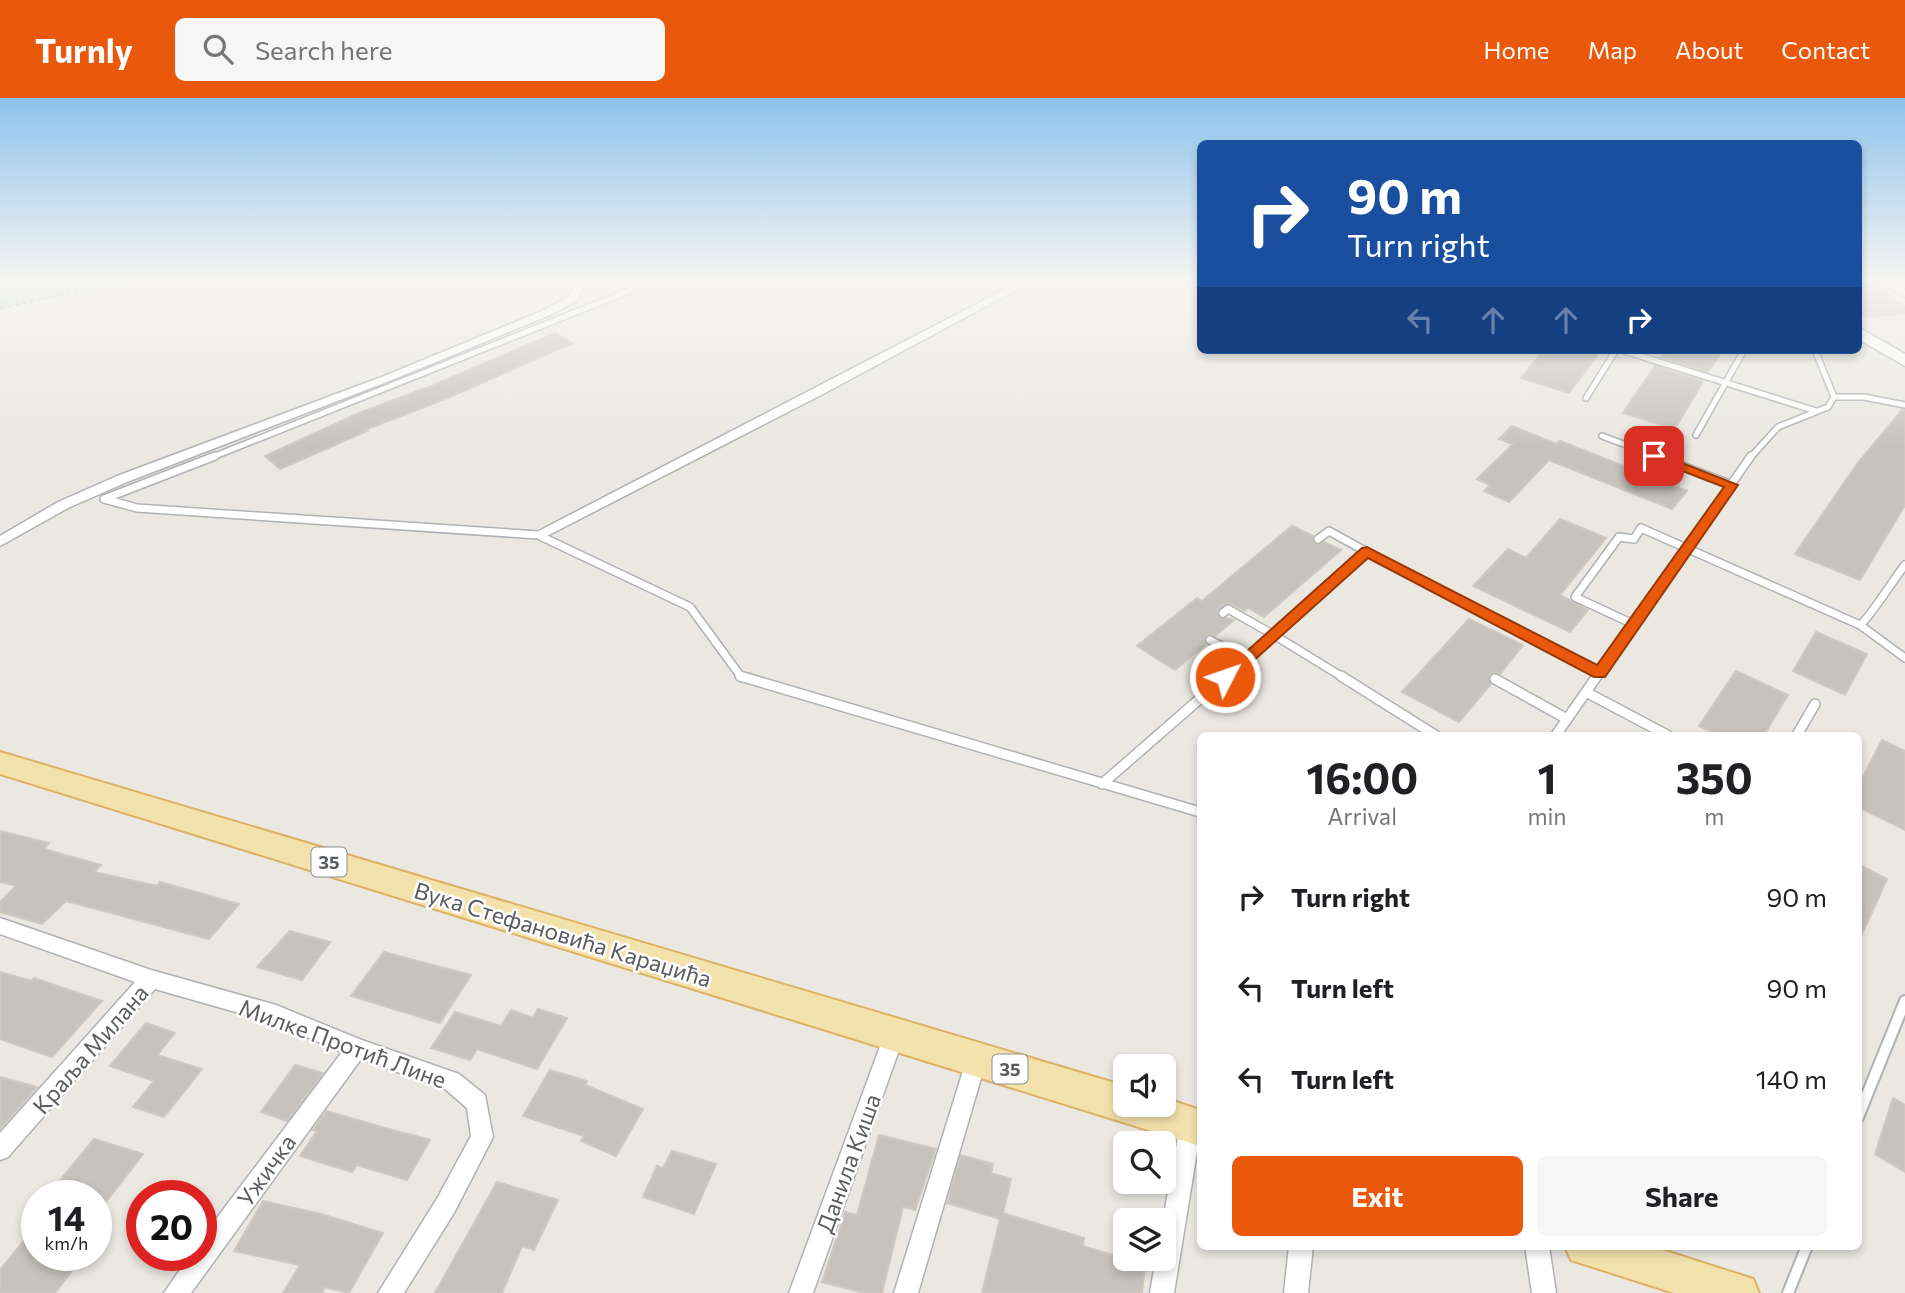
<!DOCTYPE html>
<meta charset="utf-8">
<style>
:root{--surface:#fff;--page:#f6f6f6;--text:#202124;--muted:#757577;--accent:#ea580c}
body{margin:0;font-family:Commissioner,sans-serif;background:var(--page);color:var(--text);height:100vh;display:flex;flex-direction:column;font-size:26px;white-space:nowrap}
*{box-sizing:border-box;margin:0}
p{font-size:23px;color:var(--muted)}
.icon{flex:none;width:38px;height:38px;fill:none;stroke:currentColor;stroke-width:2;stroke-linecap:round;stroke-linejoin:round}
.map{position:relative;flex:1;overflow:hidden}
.drawer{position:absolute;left:1197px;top:634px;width:665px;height:518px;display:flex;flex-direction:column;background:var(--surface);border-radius:10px;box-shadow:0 4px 10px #0003}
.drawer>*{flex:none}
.guide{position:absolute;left:1197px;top:42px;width:665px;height:214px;border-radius:10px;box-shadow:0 4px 10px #0003;background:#1a4fa0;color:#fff;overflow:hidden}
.controls{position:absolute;left:1113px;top:956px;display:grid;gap:14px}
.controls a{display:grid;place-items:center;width:63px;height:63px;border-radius:10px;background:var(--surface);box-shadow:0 4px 10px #0003;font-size:35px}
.speed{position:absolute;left:21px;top:1082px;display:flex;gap:14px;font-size:35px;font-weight:700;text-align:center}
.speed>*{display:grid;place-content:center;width:91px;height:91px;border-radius:50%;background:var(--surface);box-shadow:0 4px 10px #0003;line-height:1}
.speed small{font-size:18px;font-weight:400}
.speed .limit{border:10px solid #d22;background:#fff;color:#111}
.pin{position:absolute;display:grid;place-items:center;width:60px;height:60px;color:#fff;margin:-30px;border-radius:14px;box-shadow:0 4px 10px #0006}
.me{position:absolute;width:77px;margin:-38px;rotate:49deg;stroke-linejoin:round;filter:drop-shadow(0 0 5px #0008)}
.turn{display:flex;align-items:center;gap:24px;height:147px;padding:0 35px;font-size:32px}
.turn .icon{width:91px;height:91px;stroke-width:2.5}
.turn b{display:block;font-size:49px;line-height:60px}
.lanes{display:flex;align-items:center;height:66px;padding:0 35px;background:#0003;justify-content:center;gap:35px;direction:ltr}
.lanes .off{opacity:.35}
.eta{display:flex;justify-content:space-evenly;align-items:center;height:119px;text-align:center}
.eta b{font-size:42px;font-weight:700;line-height:49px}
.cta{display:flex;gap:14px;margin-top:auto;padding:14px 35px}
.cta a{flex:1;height:80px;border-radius:10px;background:var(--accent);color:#fff;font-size:28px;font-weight:700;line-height:80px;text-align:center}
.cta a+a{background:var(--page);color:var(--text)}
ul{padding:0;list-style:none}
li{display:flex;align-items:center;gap:21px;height:91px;padding:0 35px}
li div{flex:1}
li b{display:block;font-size:26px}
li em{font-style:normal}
header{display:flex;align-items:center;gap:42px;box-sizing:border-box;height:98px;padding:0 35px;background:var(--accent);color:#fff}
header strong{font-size:33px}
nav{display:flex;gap:38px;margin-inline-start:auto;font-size:24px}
.search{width:490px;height:63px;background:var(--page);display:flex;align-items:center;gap:18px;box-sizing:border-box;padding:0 24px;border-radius:10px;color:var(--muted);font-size:26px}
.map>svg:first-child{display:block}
.green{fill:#c3dfc0}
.building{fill:#c6c3be;stroke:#cec9c0;stroke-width:2}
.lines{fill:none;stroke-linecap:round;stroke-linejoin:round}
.lane-far3-casing{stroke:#afb2b5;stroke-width:8}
.lane-far2-casing{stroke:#afb2b5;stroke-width:10}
.lane-far1-casing{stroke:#afb2b5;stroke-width:12}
.lane-casing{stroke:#afb2b5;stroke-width:14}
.street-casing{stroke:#afb2b5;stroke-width:3}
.secondary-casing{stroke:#aeb1b5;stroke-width:3}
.primary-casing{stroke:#deb266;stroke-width:4}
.path{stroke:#9abfa1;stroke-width:2.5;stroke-dasharray:5 2.5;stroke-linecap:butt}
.lane-far3{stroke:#fff;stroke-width:5}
.lane-far2{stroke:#fff;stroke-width:7}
.lane-far1{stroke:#fff;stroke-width:9}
.lane{stroke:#fff;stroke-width:10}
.street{fill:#fff;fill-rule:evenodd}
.secondary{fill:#fff;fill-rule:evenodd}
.primary{fill:#f4e2ad;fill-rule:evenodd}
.route{fill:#ea580c;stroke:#983908;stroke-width:2}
.labels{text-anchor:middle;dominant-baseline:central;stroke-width:5;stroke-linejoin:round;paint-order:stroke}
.shield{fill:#fff;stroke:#8c8e90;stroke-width:2}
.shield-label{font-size:18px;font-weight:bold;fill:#5a5d60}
.near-street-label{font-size:23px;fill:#5a5d60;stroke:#fff}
</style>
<header>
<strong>Turnly</strong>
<div class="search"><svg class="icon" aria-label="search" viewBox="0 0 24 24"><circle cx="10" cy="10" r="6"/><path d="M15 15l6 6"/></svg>Search here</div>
<nav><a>Home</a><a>Map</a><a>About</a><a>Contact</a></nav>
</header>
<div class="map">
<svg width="1905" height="1195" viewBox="0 0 1905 1195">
<rect width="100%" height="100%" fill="#eae8e1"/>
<!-- green -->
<path class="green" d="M 0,183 L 120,183 L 0,208 Z"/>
<!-- building -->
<path class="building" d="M 1858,183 L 1873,183 L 1905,210 L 1905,216 L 1858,219 Z
M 555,235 L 573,245 L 445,301 L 365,332 L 367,333 L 280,371 L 265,358 L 359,315 L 429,289 Z
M 1544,252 L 1601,252 L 1569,295 L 1521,280 Z
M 1666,252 L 1723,252 L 1708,274 L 1661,259 Z
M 1655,268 L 1703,283 L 1675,331 L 1623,315 Z
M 1902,312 L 1905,312 L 1905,407 L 1860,482 L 1795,456 L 1857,366 Z
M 1512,328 L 1557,346 L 1560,343 L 1687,393 L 1672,411 L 1549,362 L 1509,404 L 1484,393 L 1490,387 L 1477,381 L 1513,346 L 1499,341 Z
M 1560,421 L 1606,440 L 1560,497 L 1588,512 L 1570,534 L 1473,488 L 1508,451 L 1526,460 Z
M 1292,428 L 1313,438 L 1315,446 L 1324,444 L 1341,452 L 1264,519 L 1248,510 L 1244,513 L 1230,505 L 1225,506 L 1218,512 L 1218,518 L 1234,522 L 1215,538 L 1206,537 L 1206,546 L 1175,572 L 1137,548 L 1197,500 L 1202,503 Z
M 1469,521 L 1523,547 L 1500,576 L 1494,574 L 1489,577 L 1491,586 L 1459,624 L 1402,594 Z
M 1816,534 L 1867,556 L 1845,597 L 1793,573 Z
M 1736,573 L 1788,597 L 1764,637 L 1718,637 L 1699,628 Z
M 1882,642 L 1905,653 L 1905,732 L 1858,709 L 1858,688 Z
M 0,733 L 49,745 L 44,751 L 101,767 L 94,774 L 157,788 L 160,784 L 239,806 L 209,841 L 66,803 L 42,826 L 0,814 L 0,804 L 16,788 L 0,784 Z
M 1858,766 L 1887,781 L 1858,845 Z
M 290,833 L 330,844 L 302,882 L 257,869 Z
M 384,854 L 471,877 L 440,925 L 351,898 Z
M 0,874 L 32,883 L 34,880 L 102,903 L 52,959 L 0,941 Z
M 538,911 L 567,920 L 537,971 L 477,951 L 470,962 L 431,950 L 455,914 L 501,928 L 511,912 L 533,920 Z
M 146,925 L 175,935 L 157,957 L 202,971 L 164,1019 L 133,1009 L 154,983 L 110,968 Z
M 295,967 L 323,975 L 287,1023 L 261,1014 Z
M 550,972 L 587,983 L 585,987 L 643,1011 L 616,1058 L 581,1043 L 584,1038 L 523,1018 Z
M 0,979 L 37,989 L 0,1031 Z
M 1893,1000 L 1905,1007 L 1905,1074 L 1875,1056 Z
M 327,1013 L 385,1030 L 430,1042 L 407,1082 L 357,1067 L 352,1074 L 300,1058 L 317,1033 L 313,1032 Z
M 879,1037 L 936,1051 L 915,1112 L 903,1109 L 882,1195 L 864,1195 L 822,1184 L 845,1114 L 857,1117 Z
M 94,1041 L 143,1056 L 96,1117 L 96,1097 L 48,1097 Z
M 672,1053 L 716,1066 L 694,1116 L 643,1099 L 657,1068 L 663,1070 Z
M 961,1057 L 993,1066 L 991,1075 L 1011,1081 L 1003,1115 L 1084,1140 L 1083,1148 L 1145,1167 L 1142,1195 L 982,1195 L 1000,1121 L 947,1105 Z
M 497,1084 L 558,1102 L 534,1152 L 522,1148 L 502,1195 L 435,1195 Z
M 263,1103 L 321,1116 L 383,1135 L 349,1195 L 324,1189 L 323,1195 L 283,1195 L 300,1167 L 234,1153 Z
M 37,1126 L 37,1157 L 84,1157 L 55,1195 L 0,1195 L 0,1172 Z"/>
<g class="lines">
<defs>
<path id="lane-far3" d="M 1621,252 L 1816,313
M 1815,252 L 1834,299
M 1834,299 L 1864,299 L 1905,307
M 1586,300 L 1616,252
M 1696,337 L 1744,252
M 1602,338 L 1661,360
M 210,360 L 654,183
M 1750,360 L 1778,329 L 1828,309 L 1834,299"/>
<path id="lane-far2" d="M 215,358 L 104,401 L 137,410 L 538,437 L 690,509 L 742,580
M 1656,358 L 1732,387
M 1318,441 L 1329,433 L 1367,454
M 1223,515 L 1228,511 L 1274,537 L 1367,454 L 1599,575
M 1633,526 L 1575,499 L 1619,439 L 1634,441 L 1641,430 L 1860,527 C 1868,522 1896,478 1905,467
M 1860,527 L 1905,560
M 1210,542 L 1246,561
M 1224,580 L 1274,537 L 1344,580
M 1596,580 L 1751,358"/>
<path id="lane-far1" d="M 740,578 L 1200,714
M 1341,578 L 1435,637
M 1495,581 L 1567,621
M 1586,594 L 1667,637
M 1556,637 L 1597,578
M 1797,637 L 1815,606
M 1102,686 L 1226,578"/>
<path id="lane" d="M 1858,1019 L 1905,903
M 1788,1195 L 1807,1148"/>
<path id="street" d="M 575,183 L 585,183 L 577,203 L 550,217 L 392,282 L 127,384 L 68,410 L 0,448 L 0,438 L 58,404 L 117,378 L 384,278 L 542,213 L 569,199 Z
M 1021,183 L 1033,183 L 823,296 L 543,440 L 533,440 L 531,437 Z
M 1877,183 L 1889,183 L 1905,192 L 1905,199 Z
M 0,820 L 151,872 L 276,907 L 359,941 L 459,976 L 485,997 L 493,1039 L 454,1115 L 404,1195 L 378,1195 L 438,1099 L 471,1038 L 467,1010 L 445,991 L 361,961 L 191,1195 L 164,1195 L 190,1157 L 201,1157 L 201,1141 L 342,954 L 274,925 L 155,891 L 8,1059 L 0,1062 L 0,1035 L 135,884 L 0,836 Z
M 895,925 L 902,928 L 905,935 L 813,1195 L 789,1195 L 885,935 L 888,928 Z
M 977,950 L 984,953 L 987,960 L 918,1195 L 894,1195 L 967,960 L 970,953 Z
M 1191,1016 L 1199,1019 L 1200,1035 L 1174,1195 L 1150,1195 L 1156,1160 L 1164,1160 L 1163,1122 L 1180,1027 L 1183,1019 Z
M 1289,1148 L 1313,1148 L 1308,1195 L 1284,1195 Z
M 1525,1148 L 1549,1148 L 1556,1195 L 1532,1195 Z"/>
<path id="secondary" d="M 1858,229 L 1905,256 L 1905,268 L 1858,241 Z"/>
<path id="primary" d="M 0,654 L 1125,988 L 1125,1006 L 1164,1006 L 1164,1000 L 1200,1012 L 1200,1048 L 0,676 Z
M 1565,1148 L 1650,1148 L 1753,1181 L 1759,1195 L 1674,1195 L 1571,1162 Z"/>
</defs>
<!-- lane-far3 casing -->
<use href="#lane-far3" class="lane-far3-casing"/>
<!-- lane-far2 casing -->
<use href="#lane-far2" class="lane-far2-casing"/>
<!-- lane-far1 casing -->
<use href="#lane-far1" class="lane-far1-casing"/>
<!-- lane casing -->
<use href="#lane" class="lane-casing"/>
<!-- street casing -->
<use href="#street" class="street-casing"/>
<!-- secondary casing -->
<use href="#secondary" class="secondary-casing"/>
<!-- primary casing -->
<use href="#primary" class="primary-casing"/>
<!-- path -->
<path class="path" d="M 316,183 L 374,183
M 0,210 L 129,183"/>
<!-- lane-far3 -->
<use href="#lane-far3" class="lane-far3"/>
<!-- lane-far2 -->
<use href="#lane-far2" class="lane-far2"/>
<!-- lane-far1 -->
<use href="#lane-far1" class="lane-far1"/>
<!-- lane -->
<use href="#lane" class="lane"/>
<!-- street -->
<use href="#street" class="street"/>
<!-- secondary -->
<use href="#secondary" class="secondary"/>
<!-- primary -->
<use href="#primary" class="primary"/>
</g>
<!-- sky -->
<linearGradient id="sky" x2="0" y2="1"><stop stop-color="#8ec3ec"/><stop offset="0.52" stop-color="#f6f5f2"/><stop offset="1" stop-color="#f6f5f2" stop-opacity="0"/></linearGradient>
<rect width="1905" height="350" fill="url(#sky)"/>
<!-- route -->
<path class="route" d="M 1654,354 L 1738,387 L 1605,579 L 1594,579 L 1368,460 L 1231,583 L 1220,583 L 1218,579 L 1362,450 L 1367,449 L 1597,567 L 1724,389 L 1649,360 L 1649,355 Z"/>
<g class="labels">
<!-- shield labels -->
<g class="shield">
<rect x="311.5" y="749.5" width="35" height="29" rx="5"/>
<rect x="992.5" y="956.5" width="35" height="29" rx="5"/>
</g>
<g class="shield-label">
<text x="329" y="764">35</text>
<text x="1010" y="971">35</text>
</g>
<!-- near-street labels -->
<g class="near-street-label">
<text transform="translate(563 836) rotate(17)">Вука Стефановића Караџића</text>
<text transform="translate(343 945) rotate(20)">Милке Протић Лине</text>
<text transform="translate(90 951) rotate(-49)">Краља Милана</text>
<text transform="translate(848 1065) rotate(-70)">Данила Киша</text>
<text transform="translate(266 1072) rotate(-54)">Ужичка</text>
</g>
</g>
</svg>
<div class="controls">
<a><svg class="icon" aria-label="sound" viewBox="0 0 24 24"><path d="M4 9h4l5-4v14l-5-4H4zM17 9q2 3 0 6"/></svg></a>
<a><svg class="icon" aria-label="search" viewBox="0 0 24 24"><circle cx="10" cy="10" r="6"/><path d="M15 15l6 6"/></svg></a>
<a><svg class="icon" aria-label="layers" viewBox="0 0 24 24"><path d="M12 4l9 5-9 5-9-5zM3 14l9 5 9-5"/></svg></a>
</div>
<div class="speed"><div>14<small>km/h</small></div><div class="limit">20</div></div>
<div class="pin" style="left:1654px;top:358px;background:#d93025"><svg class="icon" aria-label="arrive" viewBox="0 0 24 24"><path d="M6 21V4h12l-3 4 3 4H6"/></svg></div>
<svg class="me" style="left:1225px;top:579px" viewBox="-20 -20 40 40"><circle r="17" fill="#ea580c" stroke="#fff" stroke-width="3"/><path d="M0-11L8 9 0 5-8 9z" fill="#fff"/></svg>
<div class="guide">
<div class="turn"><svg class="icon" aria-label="right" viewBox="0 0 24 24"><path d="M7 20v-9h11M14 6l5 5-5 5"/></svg><div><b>90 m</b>Turn right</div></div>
<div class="lanes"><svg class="icon off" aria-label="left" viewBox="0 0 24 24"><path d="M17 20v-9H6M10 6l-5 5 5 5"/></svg><svg class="icon off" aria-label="ahead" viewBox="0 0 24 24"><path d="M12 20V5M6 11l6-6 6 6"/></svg><svg class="icon off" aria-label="ahead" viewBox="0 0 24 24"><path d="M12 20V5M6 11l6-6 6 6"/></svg><svg class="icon" aria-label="right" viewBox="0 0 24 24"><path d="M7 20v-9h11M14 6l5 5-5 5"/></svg></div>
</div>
<section class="drawer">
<div class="eta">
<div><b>16:00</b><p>Arrival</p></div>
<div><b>1</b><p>min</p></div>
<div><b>350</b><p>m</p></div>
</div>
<ul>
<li><svg class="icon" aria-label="right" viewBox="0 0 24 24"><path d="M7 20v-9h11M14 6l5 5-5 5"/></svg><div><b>Turn right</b></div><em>90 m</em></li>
<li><svg class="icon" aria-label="left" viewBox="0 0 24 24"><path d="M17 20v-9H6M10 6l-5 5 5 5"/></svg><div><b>Turn left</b></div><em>90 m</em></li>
<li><svg class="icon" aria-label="left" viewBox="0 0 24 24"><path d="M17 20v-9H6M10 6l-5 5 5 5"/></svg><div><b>Turn left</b></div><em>140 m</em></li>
</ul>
<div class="cta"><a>Exit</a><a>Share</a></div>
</section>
</div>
